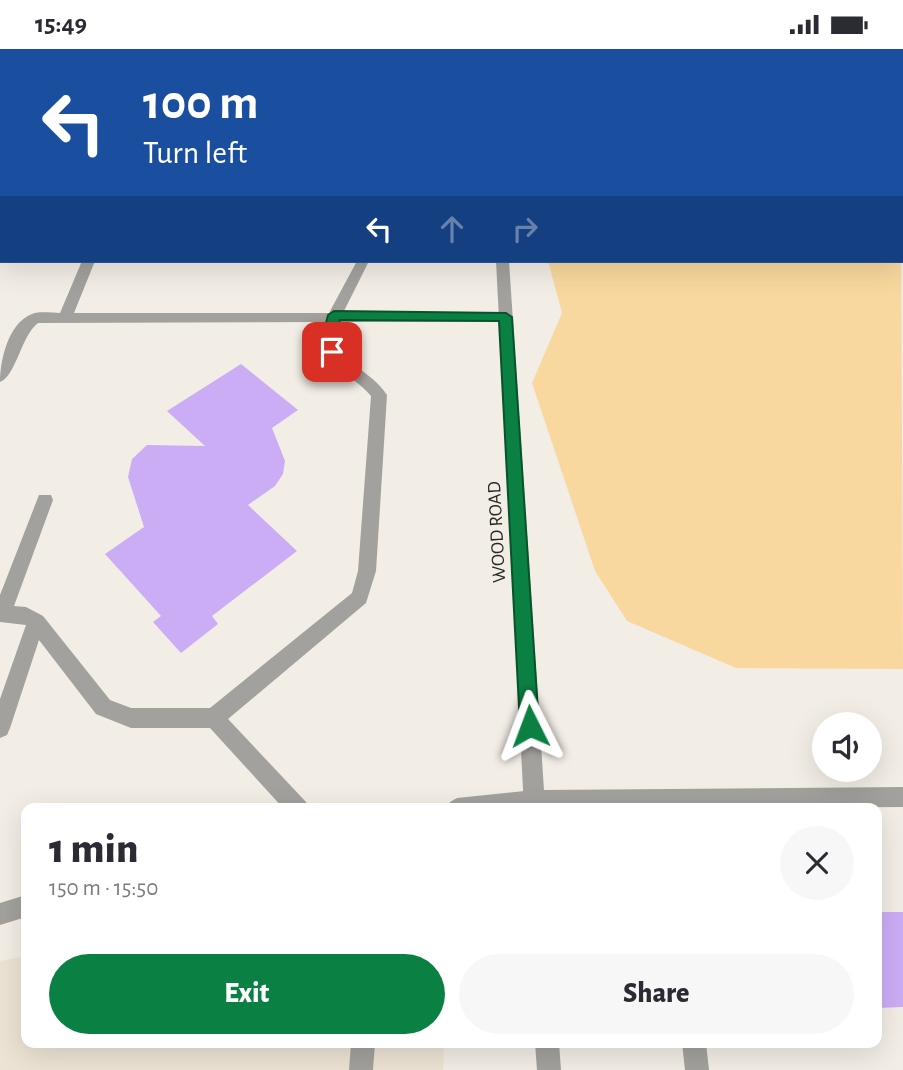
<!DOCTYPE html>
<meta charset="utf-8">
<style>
:root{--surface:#fff;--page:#f7f7f7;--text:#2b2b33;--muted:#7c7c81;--accent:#0b8043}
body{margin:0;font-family:"Alegreya Sans",sans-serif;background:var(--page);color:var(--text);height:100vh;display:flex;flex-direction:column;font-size:26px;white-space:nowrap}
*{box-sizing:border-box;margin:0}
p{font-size:23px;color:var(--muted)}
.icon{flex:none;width:38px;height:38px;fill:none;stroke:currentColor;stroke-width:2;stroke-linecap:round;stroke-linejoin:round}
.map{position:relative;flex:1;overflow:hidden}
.drawer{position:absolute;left:21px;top:754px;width:861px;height:245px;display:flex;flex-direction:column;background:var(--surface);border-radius:14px;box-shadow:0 7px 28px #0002}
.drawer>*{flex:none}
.guide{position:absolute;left:0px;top:0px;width:903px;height:214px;box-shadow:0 7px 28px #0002;background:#1a4fa0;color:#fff;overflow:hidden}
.controls{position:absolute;left:812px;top:663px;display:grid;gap:14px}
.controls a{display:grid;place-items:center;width:70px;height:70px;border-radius:50%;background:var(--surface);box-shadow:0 7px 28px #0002;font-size:35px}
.pin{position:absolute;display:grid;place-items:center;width:60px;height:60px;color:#fff;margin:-30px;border-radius:14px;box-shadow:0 4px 10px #0006}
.me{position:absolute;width:77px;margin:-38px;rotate:357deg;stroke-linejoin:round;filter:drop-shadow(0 0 5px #0008)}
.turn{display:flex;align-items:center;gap:24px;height:147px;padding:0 28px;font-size:32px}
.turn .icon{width:91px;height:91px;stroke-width:2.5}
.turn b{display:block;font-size:49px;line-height:60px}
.lanes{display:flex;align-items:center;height:66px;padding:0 28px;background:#0003;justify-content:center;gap:35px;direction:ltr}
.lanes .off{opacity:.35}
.round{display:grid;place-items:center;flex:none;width:74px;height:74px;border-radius:37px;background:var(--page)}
.summary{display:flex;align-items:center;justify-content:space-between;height:119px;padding:0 28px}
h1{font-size:42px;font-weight:800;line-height:52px}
.action{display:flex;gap:14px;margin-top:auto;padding:14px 28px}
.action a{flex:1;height:80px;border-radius:42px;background:var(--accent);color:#fff;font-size:28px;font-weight:800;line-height:80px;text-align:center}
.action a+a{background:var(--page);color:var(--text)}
.status{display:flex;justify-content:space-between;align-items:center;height:49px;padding:0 35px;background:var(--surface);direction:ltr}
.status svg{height:19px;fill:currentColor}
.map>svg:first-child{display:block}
.built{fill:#ece3d4}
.green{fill:#f9d89f}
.building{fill:#cbadf6}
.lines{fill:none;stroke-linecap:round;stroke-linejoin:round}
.service{fill:#a3a19d;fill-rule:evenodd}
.tertiary{fill:#a3a19d;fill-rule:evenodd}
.route{fill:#0b8043;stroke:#07532c;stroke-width:2}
.labels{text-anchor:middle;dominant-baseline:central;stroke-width:5;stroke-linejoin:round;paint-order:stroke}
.street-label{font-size:19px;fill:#272623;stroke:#f2ede5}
</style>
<div class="status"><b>15:49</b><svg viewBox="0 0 49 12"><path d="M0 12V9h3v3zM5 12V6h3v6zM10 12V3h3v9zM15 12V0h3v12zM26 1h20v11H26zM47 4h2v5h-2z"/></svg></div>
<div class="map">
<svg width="903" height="1021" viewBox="0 0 903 1021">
<rect width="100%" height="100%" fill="#f2ede5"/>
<!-- built -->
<path class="built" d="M 26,907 L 26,994 L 444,994 L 443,1021 L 0,1021 L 0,912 Z"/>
<!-- green -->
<path class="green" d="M 901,156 L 903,620 L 736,619 L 627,572 L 595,522 L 532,334 L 562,264 L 548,212 L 901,212 Z"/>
<!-- building -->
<path class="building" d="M 241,315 L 298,361 L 272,379 L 285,412 L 283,425 L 275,437 L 248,456 L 297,502 L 212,567 L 218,575 L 181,604 L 153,573 L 161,567 L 105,505 L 144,478 L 128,428 L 132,410 L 147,396 L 205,397 L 167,362 Z
M 877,863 L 903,863 L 903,958 L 877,959 Z"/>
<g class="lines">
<!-- service -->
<path class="service" d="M 83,0 L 93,0 L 82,2 Z
M 118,0 L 128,0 L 117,2 Z
M 246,0 L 256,0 L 256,2 L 246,2 Z
M 293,0 L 303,0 L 303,2 L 293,2 Z
M 390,0 L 400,0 L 400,2 L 390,2 Z
M 0,1 L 5,2 L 2,2 L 2,7 Z
M 2,142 L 2,152 L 0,153 L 0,143 Z
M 82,212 L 95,212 L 74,264 L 329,264 L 357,212 L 369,212 L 343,264 L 506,263 L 513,268 L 506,273 L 339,273 C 331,316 368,316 387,346 L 376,522 L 366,554 L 228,670 L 306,753 L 309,760 L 284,760 L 210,679 L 131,679 L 96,665 L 39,591 L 10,679 L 7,686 L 0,689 L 0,650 L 26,576 L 0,573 L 0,546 L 39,446 L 51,446 L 53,451 L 14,557 L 26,558 L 43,567 L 110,651 L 131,659 L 210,659 L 352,544 L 358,522 L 371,347 C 349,322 317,314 325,273 L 38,274 C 21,287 16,327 0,333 C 0,312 8,274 32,265 C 40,262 52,264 60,264 Z
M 534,741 L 541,745 L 545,752 L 541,760 L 447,760 L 450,753 L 457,749 Z
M 26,846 L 26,868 L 0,876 L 0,854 Z
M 351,994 L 375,994 L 373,1021 L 349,1021 Z
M 682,994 L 706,994 L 709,1021 L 685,1021 Z"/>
<!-- tertiary -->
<path class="tertiary" d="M 484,0 L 494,0 L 494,2 L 484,2 Z
M 496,212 L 509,212 L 544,741 L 903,738 L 903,758 L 524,760 Z
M 535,994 L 559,994 L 561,1021 L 537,1021 Z"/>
</g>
<!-- route -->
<path class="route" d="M 334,262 L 506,264 L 512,268 L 539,677 L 536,683 L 530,686 L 523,683 L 520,677 L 499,272 L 340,271 L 335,290 L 339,303 L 332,307 L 328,306 L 322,290 L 328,266 Z"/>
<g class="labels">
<!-- street labels -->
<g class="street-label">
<text transform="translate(497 483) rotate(-93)">WOOD ROAD</text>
</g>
</g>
</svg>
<div class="controls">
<a><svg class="icon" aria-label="sound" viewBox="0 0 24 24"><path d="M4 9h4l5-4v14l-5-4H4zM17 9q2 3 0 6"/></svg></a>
</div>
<div class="pin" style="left:332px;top:303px;background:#d93025"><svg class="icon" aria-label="arrive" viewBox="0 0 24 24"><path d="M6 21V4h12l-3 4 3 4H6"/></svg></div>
<svg class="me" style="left:530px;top:677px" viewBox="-20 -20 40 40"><path d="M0-17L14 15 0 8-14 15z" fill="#0b8043" stroke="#fff" stroke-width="4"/></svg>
<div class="guide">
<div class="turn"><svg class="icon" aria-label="left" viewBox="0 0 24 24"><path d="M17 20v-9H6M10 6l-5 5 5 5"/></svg><div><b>100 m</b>Turn left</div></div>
<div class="lanes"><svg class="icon" aria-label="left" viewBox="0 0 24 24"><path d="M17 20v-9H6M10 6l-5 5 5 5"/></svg><svg class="icon off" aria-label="ahead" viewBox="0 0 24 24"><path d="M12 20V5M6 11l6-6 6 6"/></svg><svg class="icon off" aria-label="right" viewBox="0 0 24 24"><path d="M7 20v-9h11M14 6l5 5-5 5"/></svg></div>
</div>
<section class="drawer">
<div class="summary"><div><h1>1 min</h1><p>150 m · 15:50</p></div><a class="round"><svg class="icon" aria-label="close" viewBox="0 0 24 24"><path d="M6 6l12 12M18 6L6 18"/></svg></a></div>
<div class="action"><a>Exit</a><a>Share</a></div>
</section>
</div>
